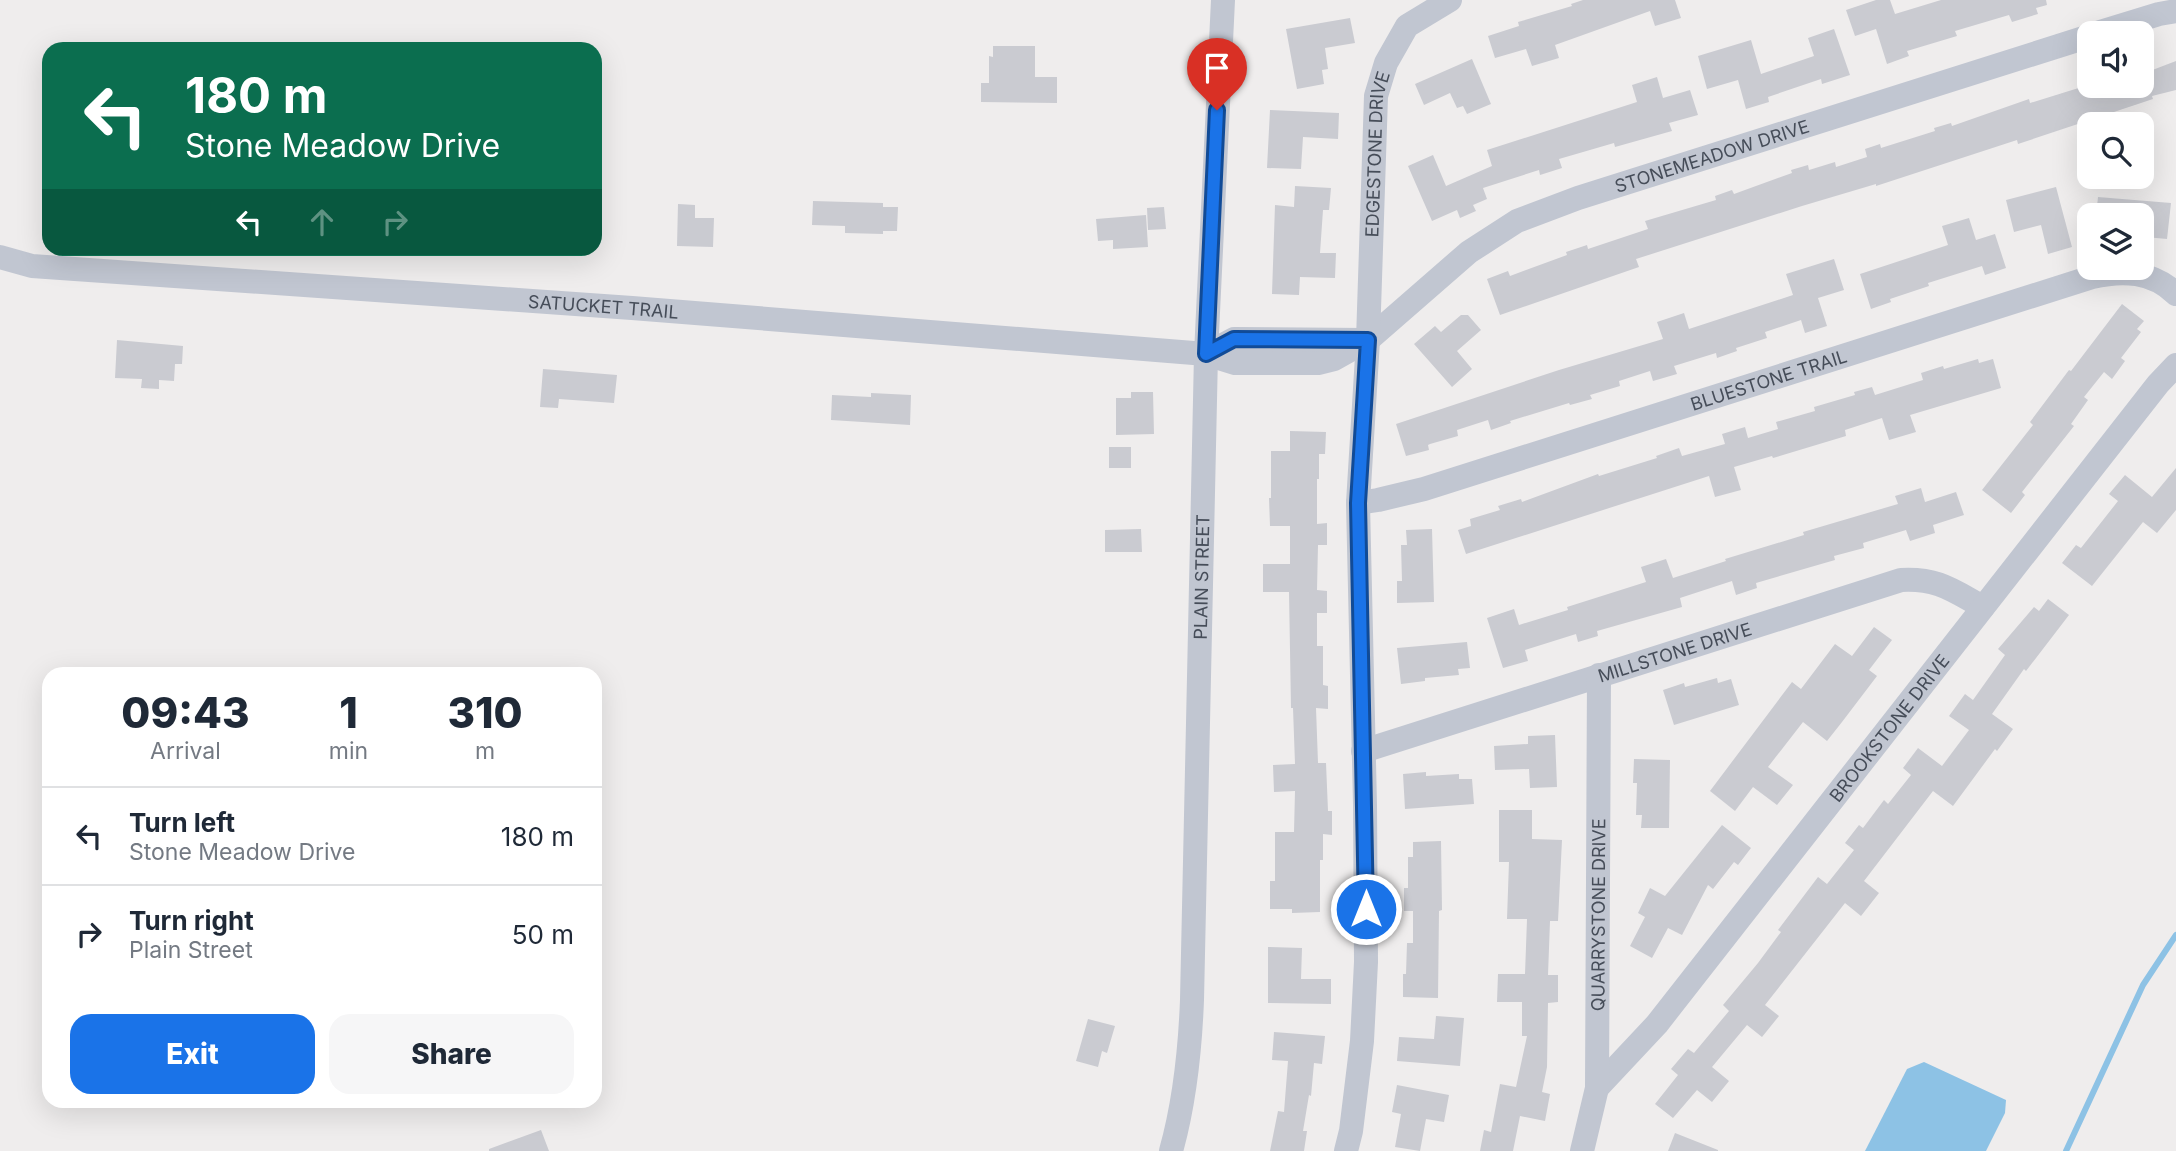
<!DOCTYPE html>
<style>
:root{--surface:#fff;--page:#f6f6f7;--text:#1f2937;--muted:#747a83;--line:#e0e1e3;--accent:#1a73e8}
body{margin:0;font-family:Inter,sans-serif;background:var(--page);color:var(--text);height:100vh;display:flex;flex-direction:column;font-size:26px;white-space:nowrap}
*{box-sizing:border-box;margin:0}
p{font-size:23px;color:var(--muted)}
.icon{flex:none;width:38px;height:38px;fill:none;stroke:currentColor;stroke-width:2;stroke-linecap:round;stroke-linejoin:round}
.map{position:relative;flex:1;overflow:hidden}
.details{position:absolute;left:42px;top:667px;width:560px;height:441px;display:flex;flex-direction:column;background:var(--surface);border-radius:21px;box-shadow:0 7px 28px #0002}
.details>*{flex:none}
.banner{position:absolute;left:42px;top:42px;width:560px;height:214px;border-radius:21px;box-shadow:0 7px 28px #0002;background:#0b6e4f;color:#fff;overflow:hidden}
.controls{position:absolute;left:2077px;top:21px;display:grid;gap:14px}
.controls a{display:grid;place-items:center;width:77px;height:77px;border-radius:14px;background:var(--surface);box-shadow:0 7px 28px #0002;font-size:35px}
.pin{position:absolute;display:grid;place-items:center;width:60px;height:60px;color:#fff;margin:-72px -30px;border-radius:50% 50% 50% 0;rotate:-45deg;box-shadow:0 0 7px #0007}
.pin .icon{rotate:45deg}
.me{position:absolute;width:77px;margin:-38px;rotate:0deg;stroke-linejoin:round;filter:drop-shadow(0 0 5px #0008)}
.turn{display:flex;align-items:center;gap:24px;height:147px;padding:0 28px;font-size:32px}
.turn .icon{width:91px;height:91px;stroke-width:2.5}
.turn b{display:block;font-size:49px;line-height:60px}
.lanes{display:flex;align-items:center;height:66px;padding:0 28px;background:#0003;justify-content:center;gap:35px;direction:ltr}
.lanes .off{opacity:.35}
.eta{display:flex;justify-content:space-evenly;align-items:center;height:119px;text-align:center}
.eta b{font-size:42px;font-weight:800;line-height:49px}
.primary-button{display:flex;gap:14px;margin-top:auto;padding:14px 28px}
.primary-button a{flex:1;height:80px;border-radius:21px;background:var(--accent);color:#fff;font-size:28px;font-weight:800;line-height:80px;text-align:center}
.primary-button a+a{background:var(--page);color:var(--text)}
ul{padding:0;list-style:none}
li{display:flex;align-items:center;gap:21px;height:98px;padding:0 28px;border-top:2px solid var(--line)}
li div{flex:1}
li b{display:block;font-size:26px}
li em{font-style:normal}
.map>svg:first-child{display:block}
.water{fill:#8dc2e5}
.lines{fill:none;stroke-linecap:round;stroke-linejoin:round}
.stream{stroke:#8dc2e5;stroke-width:6}
.building{fill:#cacbd1}
.minor{stroke:#c1c6d1;stroke-width:24}
.route-casing{stroke:#114b97;stroke-width:18}
.route{stroke:#1a73e8;stroke-width:12}
.labels{text-anchor:middle;dominant-baseline:central;stroke-width:5;stroke-linejoin:round;paint-order:stroke}
.street-label{font-size:18px;fill:#464d59;stroke:#fff}
</style>
<div class="map">
<svg width="2176" height="1151" viewBox="0 0 2176 1151">
<rect width="100%" height="100%" fill="#efeded"/>
<!-- water -->
<path class="water" d="M 1924,1062 L 2006,1100 L 2005,1113 L 1986,1151 L 1865,1151 L 1907,1069 Z"/>
<g class="lines">
<!-- stream -->
<path class="stream" d="M 2066,1151 L 2143,985 L 2176,935"/>
</g>
<!-- building -->
<path class="building" d="M 1583,0 L 1675,0 L 1681,18 L 1655,26 L 1650,11 L 1555,45 L 1559,58 L 1532,66 L 1526,49 L 1495,58 L 1488,36 L 1519,26 L 1518,22 L 1572,6 L 1571,4 Z
M 1876,0 L 1890,0 L 1895,14 L 1941,0 L 2046,0 L 2047,5 L 2036,8 L 2038,14 L 2012,22 L 2009,15 L 1955,31 L 1957,36 L 1907,51 L 1909,56 L 1887,64 L 1876,29 L 1855,36 L 1846,10 Z
M 1350,18 L 1355,43 L 1325,48 L 1328,69 L 1322,70 L 1324,84 L 1297,89 L 1286,29 Z
M 1834,29 L 1850,75 L 1822,84 L 1821,79 L 1768,97 L 1769,102 L 1746,109 L 1738,80 L 1707,89 L 1698,56 L 1751,40 L 1761,74 L 1814,56 L 1808,38 Z
M 993,46 L 1035,46 L 1035,77 L 1057,77 L 1057,103 L 981,102 L 981,83 L 989,83 L 989,56 L 993,57 Z
M 1472,59 L 1491,104 L 1467,114 L 1463,106 L 1457,108 L 1450,93 L 1424,105 L 1415,84 Z
M 2176,61 L 2176,90 L 2152,96 L 2153,99 L 2018,144 L 2017,140 L 1876,186 L 1876,184 L 1802,206 L 1636,259 L 1639,267 L 1500,315 L 1487,279 L 1508,271 L 1510,276 L 1567,255 L 1566,252 L 1587,245 L 1588,249 L 1648,229 L 1645,221 L 1716,200 L 1715,196 L 1732,190 L 1734,194 L 1792,173 L 1791,170 L 1808,165 L 1809,170 L 1835,162 L 1836,167 L 1867,157 L 1865,149 L 1880,144 L 1881,148 L 1935,131 L 1934,128 L 1951,123 L 1952,126 L 2029,99 L 2030,103 L 2085,86 L 2142,86 L 2142,74 Z
M 1657,77 L 1663,98 L 1690,90 L 1698,115 L 1669,123 L 1672,131 L 1615,147 L 1614,143 L 1559,159 L 1562,168 L 1540,175 L 1539,170 L 1483,188 L 1487,199 L 1473,205 L 1476,211 L 1460,218 L 1457,210 L 1432,221 L 1408,166 L 1433,155 L 1446,186 L 1492,166 L 1487,150 L 1637,102 L 1632,85 Z
M 1270,110 L 1339,113 L 1338,139 L 1303,137 L 1301,169 L 1267,168 Z
M 1295,186 L 1331,188 L 1329,210 L 1323,210 L 1320,253 L 1336,253 L 1335,278 L 1300,277 L 1299,295 L 1272,294 L 1275,205 L 1294,207 Z
M 2056,187 L 2072,247 L 2048,254 L 2041,225 L 2014,232 L 2006,200 Z
M 2098,197 L 2171,203 L 2167,239 L 2145,237 L 2146,227 L 2142,227 L 2142,215 L 2096,215 Z
M 813,201 L 883,203 L 883,207 L 898,207 L 897,231 L 883,231 L 883,234 L 845,233 L 845,226 L 812,225 Z
M 678,204 L 695,205 L 695,218 L 714,218 L 713,247 L 677,246 Z
M 1164,207 L 1166,229 L 1148,230 L 1147,208 Z
M 1146,215 L 1148,247 L 1113,249 L 1113,240 L 1098,241 L 1096,219 Z
M 1969,218 L 1976,240 L 1995,234 L 2006,268 L 1985,275 L 1982,266 L 1928,283 L 1929,286 L 1890,299 L 1891,302 L 1871,309 L 1860,274 L 1948,245 L 1942,226 Z
M 1834,259 L 1844,290 L 1818,298 L 1827,326 L 1805,333 L 1801,320 L 1765,332 L 1767,338 L 1736,348 L 1737,351 L 1717,358 L 1716,353 L 1674,366 L 1677,374 L 1653,381 L 1650,371 L 1619,381 L 1620,386 L 1590,395 L 1592,399 L 1570,405 L 1569,403 L 1510,421 L 1511,423 L 1491,430 L 1488,420 L 1457,430 L 1458,436 L 1430,444 L 1428,445 L 1429,450 L 1406,456 L 1396,424 L 1559,370 L 1663,339 L 1657,322 L 1684,313 L 1689,329 L 1793,295 L 1786,274 Z
M 2122,304 L 2144,321 L 2137,329 L 2141,332 L 2121,358 L 2125,361 L 2112,379 L 2104,372 L 2084,397 L 2088,400 L 2071,424 L 2074,426 L 2022,492 L 2025,495 L 2011,513 L 1982,490 L 2033,425 L 2030,422 L 2069,370 L 2071,371 Z
M 1461,315 L 1468,315 L 1481,330 L 1457,351 L 1472,369 L 1452,387 L 1414,344 L 1435,326 L 1441,332 Z
M 117,340 L 183,346 L 182,364 L 175,364 L 174,381 L 159,380 L 159,389 L 141,388 L 142,379 L 115,378 Z
M 1978,359 L 1979,363 L 1993,359 L 2001,388 L 1910,415 L 1916,432 L 1889,440 L 1882,418 L 1845,430 L 1846,436 L 1773,458 L 1772,456 L 1734,467 L 1741,490 L 1715,497 L 1709,476 L 1466,554 L 1458,530 L 1471,526 L 1470,519 L 1500,510 L 1498,506 L 1521,499 L 1522,502 L 1598,474 L 1599,476 L 1657,458 L 1656,456 L 1679,448 L 1682,456 L 1725,444 L 1722,434 L 1745,427 L 1748,438 L 1778,429 L 1776,422 L 1815,411 L 1814,407 L 1855,395 L 1854,392 L 1872,387 L 1875,395 L 1923,380 L 1921,373 L 1943,366 L 1944,369 Z
M 543,369 L 617,375 L 614,403 L 559,399 L 558,408 L 540,407 Z
M 1131,392 L 1153,392 L 1154,434 L 1116,435 L 1116,398 L 1131,398 Z
M 871,393 L 911,395 L 910,425 L 831,420 L 832,395 L 871,397 Z
M 1290,431 L 1326,432 L 1325,454 L 1319,454 L 1319,479 L 1317,479 L 1317,524 L 1327,523 L 1327,545 L 1318,545 L 1317,590 L 1327,591 L 1327,613 L 1317,613 L 1317,646 L 1323,646 L 1323,685 L 1328,686 L 1328,709 L 1316,708 L 1318,763 L 1326,763 L 1328,811 L 1332,811 L 1332,835 L 1323,834 L 1323,860 L 1320,860 L 1320,912 L 1292,913 L 1292,909 L 1270,909 L 1270,881 L 1275,881 L 1275,832 L 1294,832 L 1295,791 L 1274,792 L 1273,765 L 1295,764 L 1293,708 L 1291,708 L 1289,592 L 1263,592 L 1263,564 L 1290,564 L 1290,526 L 1270,526 L 1269,498 L 1271,498 L 1271,451 L 1290,451 Z
M 1109,447 L 1131,447 L 1131,468 L 1109,468 Z
M 2176,468 L 2176,510 L 2157,533 L 2143,522 L 2092,586 L 2062,563 L 2076,545 L 2081,548 L 2118,501 L 2109,494 L 2125,475 L 2152,497 Z
M 1921,488 L 1925,502 L 1956,492 L 1964,515 L 1933,525 L 1935,533 L 1910,541 L 1906,530 L 1863,543 L 1864,548 L 1834,556 L 1835,560 L 1756,583 L 1757,588 L 1736,595 L 1732,581 L 1680,598 L 1682,607 L 1597,631 L 1598,636 L 1578,642 L 1576,634 L 1525,650 L 1528,661 L 1503,668 L 1487,618 L 1514,609 L 1519,625 L 1568,610 L 1567,607 L 1646,582 L 1641,567 L 1666,559 L 1673,578 L 1726,561 L 1725,559 L 1804,535 L 1803,532 L 1898,504 L 1895,496 Z
M 1141,529 L 1142,552 L 1105,552 L 1105,530 Z
M 1432,529 L 1434,602 L 1397,603 L 1397,581 L 1402,581 L 1401,545 L 1407,545 L 1406,530 Z
M 2048,599 L 2069,615 L 2026,671 L 2024,669 L 1992,714 L 2013,729 L 1997,751 L 1995,749 L 1953,806 L 1933,791 L 1864,881 L 1879,893 L 1861,916 L 1845,903 L 1765,1005 L 1779,1016 L 1762,1037 L 1747,1025 L 1712,1067 L 1729,1081 L 1712,1102 L 1697,1090 L 1673,1118 L 1655,1104 L 1678,1075 L 1671,1069 L 1688,1049 L 1694,1053 L 1729,1011 L 1723,1005 L 1758,963 L 1781,932 L 1778,930 L 1818,877 L 1827,884 L 1854,850 L 1845,843 L 1859,825 L 1863,828 L 1884,800 L 1888,804 L 1911,775 L 1903,768 L 1918,748 L 1942,766 L 1969,730 L 1949,716 L 1965,694 L 1973,700 L 2005,655 L 1998,649 L 2034,607 L 2039,611 Z
M 1874,627 L 1892,640 L 1869,670 L 1877,676 L 1842,722 L 1827,741 L 1803,722 L 1768,767 L 1793,785 L 1777,805 L 1753,787 L 1735,811 L 1710,791 L 1792,682 L 1801,689 L 1835,644 L 1852,656 Z
M 1467,642 L 1470,668 L 1458,669 L 1459,675 L 1425,678 L 1425,681 L 1401,684 L 1397,648 Z
M 1717,678 L 1718,683 L 1731,679 L 1739,705 L 1674,725 L 1663,690 L 1684,683 L 1685,687 Z
M 1555,735 L 1557,787 L 1530,788 L 1529,769 L 1495,770 L 1494,746 L 1528,744 L 1528,736 Z
M 1634,759 L 1670,760 L 1669,828 L 1641,828 L 1642,815 L 1636,815 L 1637,783 L 1633,783 Z
M 1426,772 L 1426,776 L 1459,774 L 1459,779 L 1472,779 L 1474,804 L 1405,809 L 1403,774 Z
M 1499,810 L 1532,810 L 1532,839 L 1562,840 L 1558,921 L 1550,921 L 1548,975 L 1558,975 L 1558,1002 L 1548,1003 L 1547,1067 L 1542,1092 L 1550,1094 L 1545,1121 L 1520,1116 L 1513,1151 L 1480,1151 L 1484,1130 L 1491,1132 L 1500,1084 L 1516,1087 L 1527,1036 L 1522,1036 L 1522,1002 L 1497,1002 L 1498,974 L 1525,974 L 1527,919 L 1507,919 L 1509,862 L 1499,862 Z
M 1722,825 L 1751,848 L 1738,865 L 1734,862 L 1713,889 L 1708,885 L 1682,935 L 1668,928 L 1652,958 L 1630,946 L 1645,917 L 1638,913 L 1650,888 L 1665,896 Z
M 1441,841 L 1442,910 L 1439,911 L 1438,998 L 1403,997 L 1403,974 L 1406,974 L 1407,943 L 1413,943 L 1413,911 L 1404,911 L 1404,888 L 1408,888 L 1408,857 L 1413,857 L 1413,842 Z
M 1268,947 L 1302,948 L 1301,979 L 1331,979 L 1331,1004 L 1268,1003 Z
M 1436,1016 L 1464,1018 L 1460,1066 L 1397,1061 L 1399,1037 L 1434,1039 Z
M 1088,1019 L 1115,1026 L 1107,1053 L 1102,1051 L 1098,1067 L 1076,1061 Z
M 1274,1032 L 1325,1036 L 1322,1064 L 1314,1063 L 1311,1096 L 1309,1095 L 1303,1131 L 1307,1131 L 1304,1151 L 1270,1151 L 1278,1111 L 1284,1112 L 1288,1061 L 1272,1060 Z
M 1397,1085 L 1449,1095 L 1444,1122 L 1426,1119 L 1420,1151 L 1395,1147 L 1401,1114 L 1392,1112 Z
M 541,1130 L 549,1151 L 489,1151 L 489,1149 Z
M 1675,1133 L 1718,1150 L 1718,1151 L 1668,1151 Z"/>
<g class="lines">
<!-- minor -->
<g class="minor">
<path d="M 2097,33 L 2159,14 L 2176,11"/>
<path id="s1" d="M 0,257 L 32,266 L 632,308 L 1206,354 L 1235,363 L 1318,363 L 1334,359 L 1368,340 L 1469,252 L 1517,221 L 1578,198 L 2090,36"/>
<path d="M 1206,354 L 1234,339 L 1366,340"/>
<path id="s2" d="M 1358,503 L 1378,500 L 1424,489 L 2092,277 C 2123,270 2152,271 2176,294"/>
<path id="s3" d="M 1363,751 L 1901,580 C 1938,578 1952,590 1983,607"/>
<path id="s4" d="M 1597,1088 L 1657,1024 L 2158,384 L 2176,365"/>
<path id="s5" d="M 1171,1151 C 1185,1101 1190,1052 1192,1000 L 1206,354 L 1223,0"/>
<path id="s6" d="M 1346,1151 L 1351,1131 L 1362,1041 L 1366,962 L 1365,805 L 1358,503 L 1368,340 L 1376,96 L 1386,63 L 1407,26 L 1450,0"/>
<path id="s7" d="M 1582,1151 L 1597,1088 L 1599,675"/>
</g>
</g>
<g class="lines">
<defs>
<path id="route" d="M 1217,110 L 1206,354 L 1234,339 L 1368,340 L 1358,503 L 1366,909"/>
</defs>
<!-- route casing -->
<use href="#route" class="route-casing"/>
<!-- route -->
<use href="#route" class="route"/>
</g>
<g class="labels">
<!-- street labels -->
<g class="street-label">
<text stroke="none"><textPath href="#s6" startOffset="999">EDGESTONE DRIVE</textPath></text>
<text stroke="none"><textPath href="#s1" startOffset="1776">STONEMEADOW DRIVE</textPath></text>
<text stroke="none"><textPath href="#s1" startOffset="606">SATUCKET TRAIL</textPath></text>
<text stroke="none"><textPath href="#s2" startOffset="429">BLUESTONE TRAIL</textPath></text>
<text stroke="none"><textPath href="#s5" startOffset="576">PLAIN STREET</textPath></text>
<text stroke="none"><textPath href="#s3" startOffset="327">MILLSTONE DRIVE</textPath></text>
<text stroke="none"><textPath href="#s4" startOffset="464">BROOKSTONE DRIVE</textPath></text>
<text stroke="none"><textPath href="#s7" startOffset="238">QUARRYSTONE DRIVE</textPath></text>
</g>
</g>
</svg>
<div class="controls">
<a><svg class="icon" aria-label="sound" viewBox="0 0 24 24"><path d="M4 9h4l5-4v14l-5-4H4zM17 9q2 3 0 6"/></svg></a>
<a><svg class="icon" aria-label="search" viewBox="0 0 24 24"><circle cx="10" cy="10" r="6"/><path d="M15 15l6 6"/></svg></a>
<a><svg class="icon" aria-label="layers" viewBox="0 0 24 24"><path d="M12 4l9 5-9 5-9-5zM3 14l9 5 9-5"/></svg></a>
</div>
<div class="pin" style="left:1217px;top:110px;background:#d93025"><svg class="icon" aria-label="arrive" viewBox="0 0 24 24"><path d="M6 21V4h12l-3 4 3 4H6"/></svg></div>
<svg class="me" style="left:1366px;top:909px" viewBox="-20 -20 40 40"><circle r="17" fill="#1a73e8" stroke="#fff" stroke-width="3"/><path d="M0-11L8 9 0 5-8 9z" fill="#fff"/></svg>
<div class="banner">
<div class="turn"><svg class="icon" aria-label="left" viewBox="0 0 24 24"><path d="M17 20v-9H6M10 6l-5 5 5 5"/></svg><div><b>180 m</b>Stone Meadow Drive</div></div>
<div class="lanes"><svg class="icon" aria-label="left" viewBox="0 0 24 24"><path d="M17 20v-9H6M10 6l-5 5 5 5"/></svg><svg class="icon off" aria-label="ahead" viewBox="0 0 24 24"><path d="M12 20V5M6 11l6-6 6 6"/></svg><svg class="icon off" aria-label="right" viewBox="0 0 24 24"><path d="M7 20v-9h11M14 6l5 5-5 5"/></svg></div>
</div>
<section class="details">
<div class="eta">
<div><b>09:43</b><p>Arrival</p></div>
<div><b>1</b><p>min</p></div>
<div><b>310</b><p>m</p></div>
</div>
<ul>
<li><svg class="icon" aria-label="left" viewBox="0 0 24 24"><path d="M17 20v-9H6M10 6l-5 5 5 5"/></svg><div><b>Turn left</b><p>Stone Meadow Drive</p></div><em>180 m</em></li>
<li><svg class="icon" aria-label="right" viewBox="0 0 24 24"><path d="M7 20v-9h11M14 6l5 5-5 5"/></svg><div><b>Turn right</b><p>Plain Street</p></div><em>50 m</em></li>
</ul>
<div class="primary-button"><a>Exit</a><a>Share</a></div>
</section>
</div>
